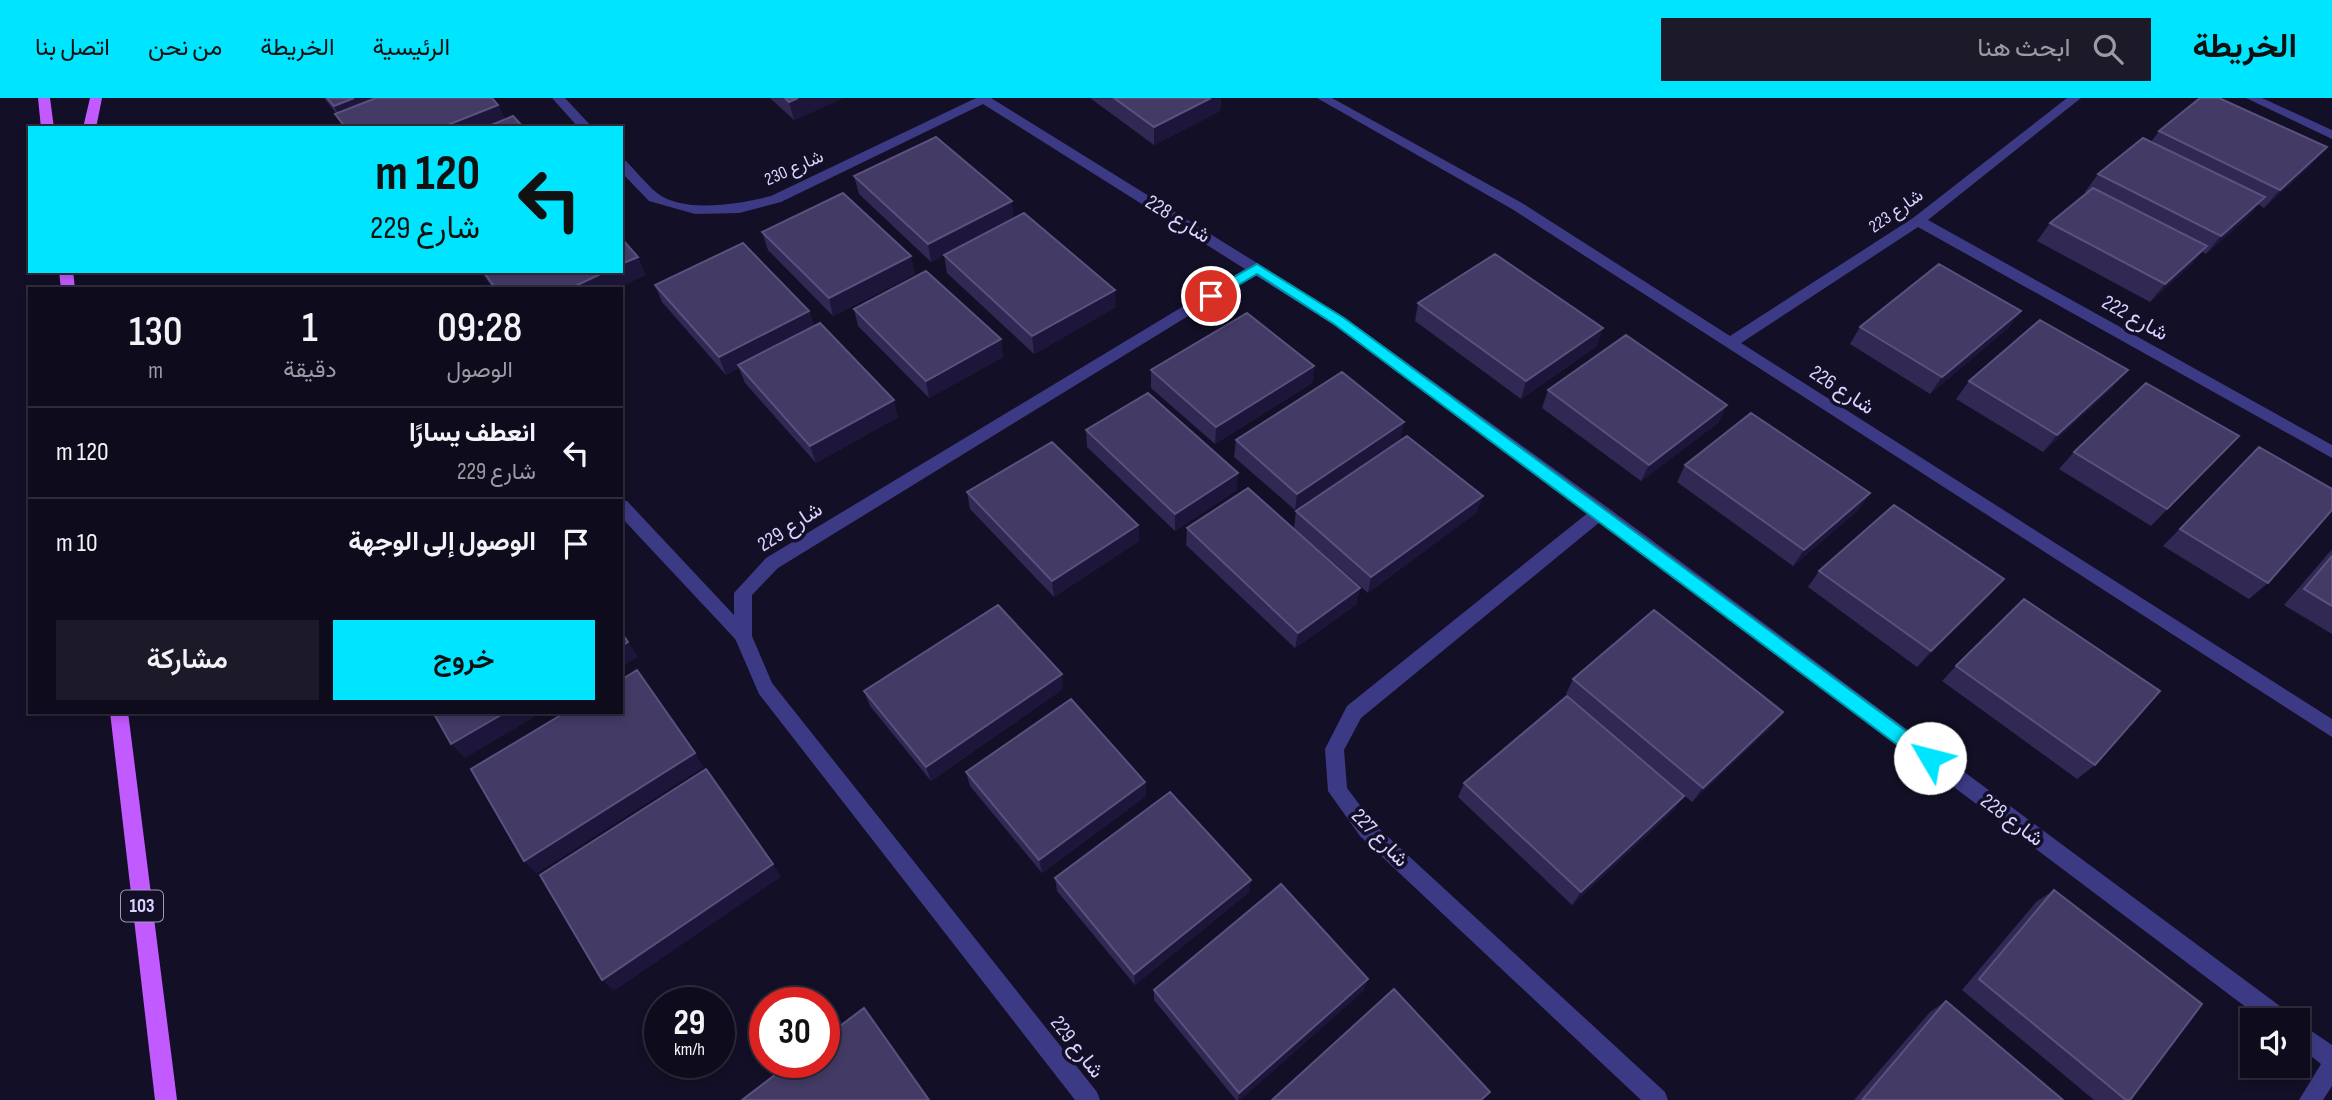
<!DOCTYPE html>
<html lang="ar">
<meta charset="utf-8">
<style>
:root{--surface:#0e0b1c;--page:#1c1929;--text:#f1f3f6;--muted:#9b9ba3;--line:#2e2b3b;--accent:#00e5ff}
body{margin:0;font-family:"Sofia Sans Condensed",Vazirmatn,sans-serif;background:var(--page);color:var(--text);direction:rtl;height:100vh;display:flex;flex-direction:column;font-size:26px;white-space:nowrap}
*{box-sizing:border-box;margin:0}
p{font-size:23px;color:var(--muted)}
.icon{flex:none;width:38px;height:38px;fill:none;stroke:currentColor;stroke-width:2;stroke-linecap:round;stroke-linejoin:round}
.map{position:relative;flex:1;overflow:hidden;direction:ltr}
.details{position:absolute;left:28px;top:189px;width:595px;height:427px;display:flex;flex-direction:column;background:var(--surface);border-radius:0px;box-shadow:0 4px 10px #0003,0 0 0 2px var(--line);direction:rtl}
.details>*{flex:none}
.top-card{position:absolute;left:28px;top:28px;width:595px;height:147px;border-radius:0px;box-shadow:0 4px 10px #0003,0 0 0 2px var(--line);direction:rtl;background:#00e5ff;color:#111;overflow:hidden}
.controls{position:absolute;left:2240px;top:910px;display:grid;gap:14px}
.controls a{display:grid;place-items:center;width:70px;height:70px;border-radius:0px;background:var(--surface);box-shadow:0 4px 10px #0003,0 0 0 2px var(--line);font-size:35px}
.speed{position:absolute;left:644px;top:889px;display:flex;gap:14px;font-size:35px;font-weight:700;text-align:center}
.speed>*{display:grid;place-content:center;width:91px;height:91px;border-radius:50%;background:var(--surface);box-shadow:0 4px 10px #0003,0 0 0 2px var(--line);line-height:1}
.speed small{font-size:18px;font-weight:400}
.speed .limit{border:10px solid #d22;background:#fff;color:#111}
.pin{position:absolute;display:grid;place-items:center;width:60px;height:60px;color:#fff;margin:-30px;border:4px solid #fff;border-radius:50%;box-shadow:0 2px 7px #0007}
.me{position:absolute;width:77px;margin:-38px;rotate:307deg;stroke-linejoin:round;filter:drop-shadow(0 0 5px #0008)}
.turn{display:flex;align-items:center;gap:24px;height:147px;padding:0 28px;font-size:32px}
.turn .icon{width:91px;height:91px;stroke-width:2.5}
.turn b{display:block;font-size:49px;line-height:60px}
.eta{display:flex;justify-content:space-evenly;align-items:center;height:119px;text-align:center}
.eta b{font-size:42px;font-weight:600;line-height:49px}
.action{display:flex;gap:14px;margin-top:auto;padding:14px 28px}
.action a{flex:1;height:80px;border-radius:0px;background:var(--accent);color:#111;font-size:28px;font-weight:600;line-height:80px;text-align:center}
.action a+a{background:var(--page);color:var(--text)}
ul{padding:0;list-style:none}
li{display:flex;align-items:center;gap:21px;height:91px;padding:0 28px;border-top:2px solid var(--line)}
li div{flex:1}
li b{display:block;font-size:26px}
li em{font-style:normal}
header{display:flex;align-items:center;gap:42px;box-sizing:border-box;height:98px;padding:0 35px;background:var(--accent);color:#111}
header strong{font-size:33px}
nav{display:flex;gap:38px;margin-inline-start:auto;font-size:24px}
.search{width:490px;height:63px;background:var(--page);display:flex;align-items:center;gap:18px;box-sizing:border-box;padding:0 24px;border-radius:0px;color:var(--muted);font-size:26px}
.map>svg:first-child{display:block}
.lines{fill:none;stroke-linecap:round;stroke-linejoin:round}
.service{fill:#3d3a85;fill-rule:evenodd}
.minor{fill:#3d3a85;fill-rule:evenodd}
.primary{fill:#c25bff;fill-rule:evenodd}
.wall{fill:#312854}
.shaded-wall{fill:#1d163a}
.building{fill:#433a66;stroke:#5a527e;stroke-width:2}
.route{fill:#00e5ff;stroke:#0095a6;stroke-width:2}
.labels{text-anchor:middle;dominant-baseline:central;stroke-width:7;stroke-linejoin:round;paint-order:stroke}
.far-street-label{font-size:18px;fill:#d9d4ff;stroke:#130f26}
.shield{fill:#130f26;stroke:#9e99be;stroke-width:2}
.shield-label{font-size:19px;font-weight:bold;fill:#d9d4ff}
.street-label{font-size:21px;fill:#d9d4ff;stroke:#130f26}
</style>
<header>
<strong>الخريطة</strong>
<div class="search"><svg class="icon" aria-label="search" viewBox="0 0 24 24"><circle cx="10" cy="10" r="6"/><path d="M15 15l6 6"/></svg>ابحث هنا</div>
<nav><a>الرئيسية</a><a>الخريطة</a><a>من نحن</a><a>اتصل بنا</a></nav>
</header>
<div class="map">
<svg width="2332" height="1002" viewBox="0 0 2332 1002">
<rect width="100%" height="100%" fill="#130f26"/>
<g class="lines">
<!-- service -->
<path class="service" d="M 621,402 L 627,403 L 749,533 L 752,538 L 749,543 L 737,543 L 621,419 Z"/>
<!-- minor -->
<path class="minor" d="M 552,0 L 565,0 L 593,30 L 579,30 Z
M 976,0 L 991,0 L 1344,219 L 1607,409 L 2288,914 L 2291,922 L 2263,922 L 1601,423 L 1361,620 L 1344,652 L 1347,690 L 1374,726 L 1665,994 L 1668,1002 L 1641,1002 L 1360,738 L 1328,693 L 1325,651 L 1347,608 L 1589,414 L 1334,227 L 1255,177 L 778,470 L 752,497 L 752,538 L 772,585 L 1097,994 L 1100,1002 L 1075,1002 L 759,596 L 734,538 L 734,495 L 766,460 L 1245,171 L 983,6 L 781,104 L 739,115 L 695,116 L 649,103 L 621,74 L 621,62 L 626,63 C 636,73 646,86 657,95 C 684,116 741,106 771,98 Z
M 1317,0 L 1332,0 L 1522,105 L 1730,238 L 1913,120 L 2067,0 L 2081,0 L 1928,122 L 2332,347 L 2332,360 L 1918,129 L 1741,245 L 2332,621 L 2332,639 L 1512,111 Z
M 2246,0 L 2262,0 L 2332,32 L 2332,41 Z
M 2298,924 L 2332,947 L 2332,988 L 2323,1002 L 2299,1002 L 2321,966 L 2298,948 Z"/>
<!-- primary -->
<path class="primary" d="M 38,0 L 50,0 L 54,30 L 41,30 Z
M 90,0 L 102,0 L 96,30 L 83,30 Z
M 59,173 L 73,173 L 75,191 L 61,191 Z
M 110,614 L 128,614 L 177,1002 L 155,1002 Z"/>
</g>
<!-- wall -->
<path class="wall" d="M 324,0 L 492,0 L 498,7 L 505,21 L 524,30 L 344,30 L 335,16 L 336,15 Z
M 770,0 L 843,0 L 794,22 Z
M 1090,0 L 1221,0 L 1220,13 L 1154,47 Z
M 2159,33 L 2311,67 L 2264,110 L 2258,106 L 2250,117 L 2206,156 L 2202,154 L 2192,166 L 2150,204 L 2037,143 L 2050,125 L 2087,95 L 2085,94 L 2098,76 L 2151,44 Z
M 854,78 L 1014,121 L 1116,209 L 1034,256 L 947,175 L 944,157 L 931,164 L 859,96 Z
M 762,134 L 915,176 L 833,218 L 768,152 Z
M 638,159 L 645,177 L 615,191 L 493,191 L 481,173 L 621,173 Z
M 655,187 L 809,213 L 814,228 L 898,319 L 816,365 L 745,285 L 739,270 L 726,277 L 662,204 Z
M 1418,205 L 1597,248 L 1521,301 L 1415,223 Z
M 854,211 L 1001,241 L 1003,259 L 929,300 L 858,228 Z
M 2021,213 L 2008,230 L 1930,296 L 1850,246 L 1860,229 Z
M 1314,268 L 1312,285 L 1215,346 L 1151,290 L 1151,272 Z
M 1969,283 L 2113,289 L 2043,354 L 1956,301 Z
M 1548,292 L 1719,324 L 1641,383 L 1542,310 Z
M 1404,324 L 1400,341 L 1295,412 L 1234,359 L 1236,342 Z
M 1086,332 L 1237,392 L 1175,433 L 1087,349 Z
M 2239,338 L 2151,428 L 2059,371 L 2074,354 Z
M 2259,349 L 2268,485 L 2249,501 L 2163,448 Z
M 1685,367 L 1870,395 L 1858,412 L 1793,468 L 1677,384 Z
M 967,394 L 1138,427 L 1139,443 L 1054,499 L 970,411 Z
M 1296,413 L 1477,414 L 1368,495 L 1294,430 Z
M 1187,430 L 1357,506 L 1295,550 L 1186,447 Z
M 2332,451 L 2332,536 L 2284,507 Z
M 1819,473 L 2004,481 L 1990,497 L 1917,569 L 1808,489 Z
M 1956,568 L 2095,667 L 2077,681 L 1942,583 Z
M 1573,581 L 1783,614 L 1772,628 L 1692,704 L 1566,596 Z
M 1063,591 L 931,683 L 870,608 L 864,593 Z
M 966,674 L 1145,684 L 1146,698 L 1042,775 L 970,688 Z
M 1464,685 L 1674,712 L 1572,807 L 1458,699 Z
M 1055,780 L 1251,782 L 1249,794 L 1135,887 L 1057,793 Z
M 2054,792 L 2130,1002 L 2094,1002 L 1962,892 L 2036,804 Z
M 1154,892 L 1364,892 L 1240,1002 L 1236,1002 L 1154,902 Z
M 1946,903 L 2063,1002 L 1854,1002 L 1930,914 Z"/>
<!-- shaded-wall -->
<path class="shaded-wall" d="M 354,0 L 411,0 L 344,26 L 334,8 Z
M 798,0 L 843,0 L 794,22 L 789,4 Z
M 1211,0 L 1221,0 L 1220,13 L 1154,47 L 1154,29 Z
M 498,7 L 507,25 L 494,30 L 440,30 Z
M 2327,49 L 2311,67 L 2264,110 L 2280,92 Z
M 2265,99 L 2250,117 L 2206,156 L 2221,138 Z
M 1012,103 L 1014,121 L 931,164 L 928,146 Z
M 2207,148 L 2192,166 L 2150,204 L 2165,186 Z
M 911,158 L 915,176 L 833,218 L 829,200 Z
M 638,159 L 645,177 L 615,191 L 569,191 L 607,173 L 621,173 L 621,166 Z
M 1115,192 L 1116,209 L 1034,256 L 1032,238 Z
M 809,213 L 815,231 L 738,267 L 739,270 L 726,277 L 719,259 Z
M 2021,213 L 2008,230 L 1930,296 L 1942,279 Z
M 1603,230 L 1597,248 L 1521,301 L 1526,283 Z
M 1001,241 L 1003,259 L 929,300 L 926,283 Z
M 1314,268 L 1312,285 L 1215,346 L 1216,329 Z
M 2128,272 L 2113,289 L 2043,354 L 2057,337 Z
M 894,302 L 898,319 L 816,365 L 810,348 Z
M 1727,307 L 1719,324 L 1641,383 L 1649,367 Z
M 1404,324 L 1400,341 L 1295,412 L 1297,396 Z
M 1238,375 L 1237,392 L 1175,433 L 1175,416 Z
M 1870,395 L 1858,412 L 1793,468 L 1804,452 Z
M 1483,398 L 1477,414 L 1368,495 L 1371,479 Z
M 1138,427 L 1139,443 L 1054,499 L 1052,483 Z
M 2004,481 L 1990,497 L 1917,569 L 1931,553 Z
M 1360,490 L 1357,506 L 1295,550 L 1298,535 Z
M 628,544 L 638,559 L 621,569 L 621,548 Z
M 1062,576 L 1063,591 L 931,683 L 926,669 Z
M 506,614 L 543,614 L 465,660 L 451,646 Z
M 1783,614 L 1772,628 L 1692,704 L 1703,690 Z
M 695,655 L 704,669 L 536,776 L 524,763 Z
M 1145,684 L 1146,698 L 1042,775 L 1039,762 Z
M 1684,698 L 1674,712 L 1572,807 L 1581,794 Z
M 773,766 L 781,779 L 614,893 L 602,882 Z
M 1251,782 L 1249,794 L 1135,887 L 1134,876 Z
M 1368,881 L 1364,892 L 1240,1002 L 1238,1002 L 1239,995 Z"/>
<!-- building -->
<path class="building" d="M 327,0 L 354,0 L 334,8 Z
M 376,0 L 492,0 L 498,7 L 440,30 L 346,30 L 335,16 Z
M 785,0 L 798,0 L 789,4 Z
M 1114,0 L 1211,0 L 1154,29 Z
M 2200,0 L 2219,0 L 2327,49 L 2280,92 L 2159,33 Z
M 513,18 L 524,30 L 484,30 Z
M 936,39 L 1012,103 L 928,146 L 854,78 Z
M 2143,40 L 2265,99 L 2221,138 L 2098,76 Z
M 2093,90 L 2207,148 L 2165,186 L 2050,125 Z
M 843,95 L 911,158 L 829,200 L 762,134 Z
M 1024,115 L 1115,192 L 1032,238 L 944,157 Z
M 621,140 L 638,159 L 621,166 Z
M 743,145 L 809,213 L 719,259 L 655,187 Z
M 1495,156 L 1603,230 L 1526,283 L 1418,205 Z
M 1939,166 L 2021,213 L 1942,279 L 1860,229 Z
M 483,173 L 607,173 L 569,191 L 496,191 Z
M 926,173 L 1001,241 L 926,283 L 854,211 Z
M 1247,215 L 1314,268 L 1216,329 L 1151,272 Z
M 2040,222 L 2128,272 L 2057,337 L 1969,283 Z
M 820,225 L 894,302 L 810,348 L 738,267 Z
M 1626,237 L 1727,307 L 1649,367 L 1548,292 Z
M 1342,274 L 1404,324 L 1297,396 L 1236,342 Z
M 2146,285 L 2239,338 L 2167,411 L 2074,354 Z
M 1148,295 L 1238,375 L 1175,416 L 1086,332 Z
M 1751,315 L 1870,395 L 1804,452 L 1685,367 Z
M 1407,338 L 1483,398 L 1371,479 L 1296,413 Z
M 1052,344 L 1138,427 L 1052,483 L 967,394 Z
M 2259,349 L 2332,391 L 2332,412 L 2268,485 L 2180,431 Z
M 1248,390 L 1360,490 L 1298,535 L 1187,430 Z
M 1894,407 L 2004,481 L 1931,553 L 1819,473 Z
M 2332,458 L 2332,508 L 2304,491 Z
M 2024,501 L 2160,593 L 2095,667 L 1956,568 Z
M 998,507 L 1062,576 L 926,669 L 864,593 Z
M 1654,512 L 1783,614 L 1703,690 L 1573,581 Z
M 621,534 L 628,544 L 621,548 Z
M 637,572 L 695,655 L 524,763 L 471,671 L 566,614 L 621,614 L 621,582 Z
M 1567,598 L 1684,698 L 1581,794 L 1464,685 Z
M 1071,601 L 1145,684 L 1039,762 L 966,674 Z
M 433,614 L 506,614 L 451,646 Z
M 706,671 L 773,766 L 602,882 L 540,777 Z
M 1170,694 L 1251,782 L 1134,876 L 1055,780 Z
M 1281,786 L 1368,881 L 1239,995 L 1154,892 Z
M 2054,792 L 2202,906 L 2130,1002 L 2126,1002 L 1979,881 Z
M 1394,891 L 1490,994 L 1481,1002 L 1272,1002 Z
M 1946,903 L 2063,1002 L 1862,1002 Z
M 864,910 L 929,1002 L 742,1002 L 792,964 L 824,964 L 824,940 Z"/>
<!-- route -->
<path class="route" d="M 1257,166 L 1344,220 L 1936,655 L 1938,660 L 1936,666 L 1923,666 L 1334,226 L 1257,176 L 1215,201 L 1206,201 L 1206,195 Z"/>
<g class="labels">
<!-- far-street labels -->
<g class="far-street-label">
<text transform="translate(794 70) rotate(-24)">شارع 230</text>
<text transform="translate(1896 113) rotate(-35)">شارع 223</text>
</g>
<!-- shield labels -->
<rect class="shield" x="121" y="792.5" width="42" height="31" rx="5"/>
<g class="shield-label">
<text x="142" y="808">103</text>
</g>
<!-- street labels -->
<g class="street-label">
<text transform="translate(1178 121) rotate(32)">شارع 228</text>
<text transform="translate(2135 220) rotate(29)">شارع 222</text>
<text transform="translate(1842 292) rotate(33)">شارع 226</text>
<text transform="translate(790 429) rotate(-33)">شارع 229</text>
<text transform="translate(2012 722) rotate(37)">شارع 228</text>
<text transform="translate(1380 740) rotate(46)">شارع 227</text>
<text transform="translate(1077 949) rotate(52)">شارع 229</text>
</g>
</g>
</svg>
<div class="controls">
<a><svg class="icon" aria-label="sound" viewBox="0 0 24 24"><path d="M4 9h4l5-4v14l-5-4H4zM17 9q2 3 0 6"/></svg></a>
</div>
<div class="speed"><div>29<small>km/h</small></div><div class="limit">30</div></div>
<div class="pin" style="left:1211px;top:198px;background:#d93025"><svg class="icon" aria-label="arrive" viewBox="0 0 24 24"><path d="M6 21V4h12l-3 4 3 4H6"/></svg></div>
<svg class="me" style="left:1930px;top:660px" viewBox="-20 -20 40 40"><circle r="19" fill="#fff"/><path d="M0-13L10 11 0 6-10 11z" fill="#00e5ff"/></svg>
<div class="top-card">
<div class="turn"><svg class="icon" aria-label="left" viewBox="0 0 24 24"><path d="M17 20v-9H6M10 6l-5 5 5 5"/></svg><div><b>120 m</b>شارع 229</div></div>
</div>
<section class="details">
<div class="eta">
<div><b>09:28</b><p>الوصول</p></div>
<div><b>1</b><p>دقيقة</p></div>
<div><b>130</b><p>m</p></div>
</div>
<ul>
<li><svg class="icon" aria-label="left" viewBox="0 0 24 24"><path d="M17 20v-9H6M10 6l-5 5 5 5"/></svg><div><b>انعطف يسارًا</b><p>شارع 229</p></div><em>120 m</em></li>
<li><svg class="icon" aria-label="arrive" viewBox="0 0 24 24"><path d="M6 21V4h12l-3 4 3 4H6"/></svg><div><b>الوصول إلى الوجهة</b></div><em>10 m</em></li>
</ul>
<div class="action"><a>خروج</a><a>مشاركة</a></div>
</section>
</div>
